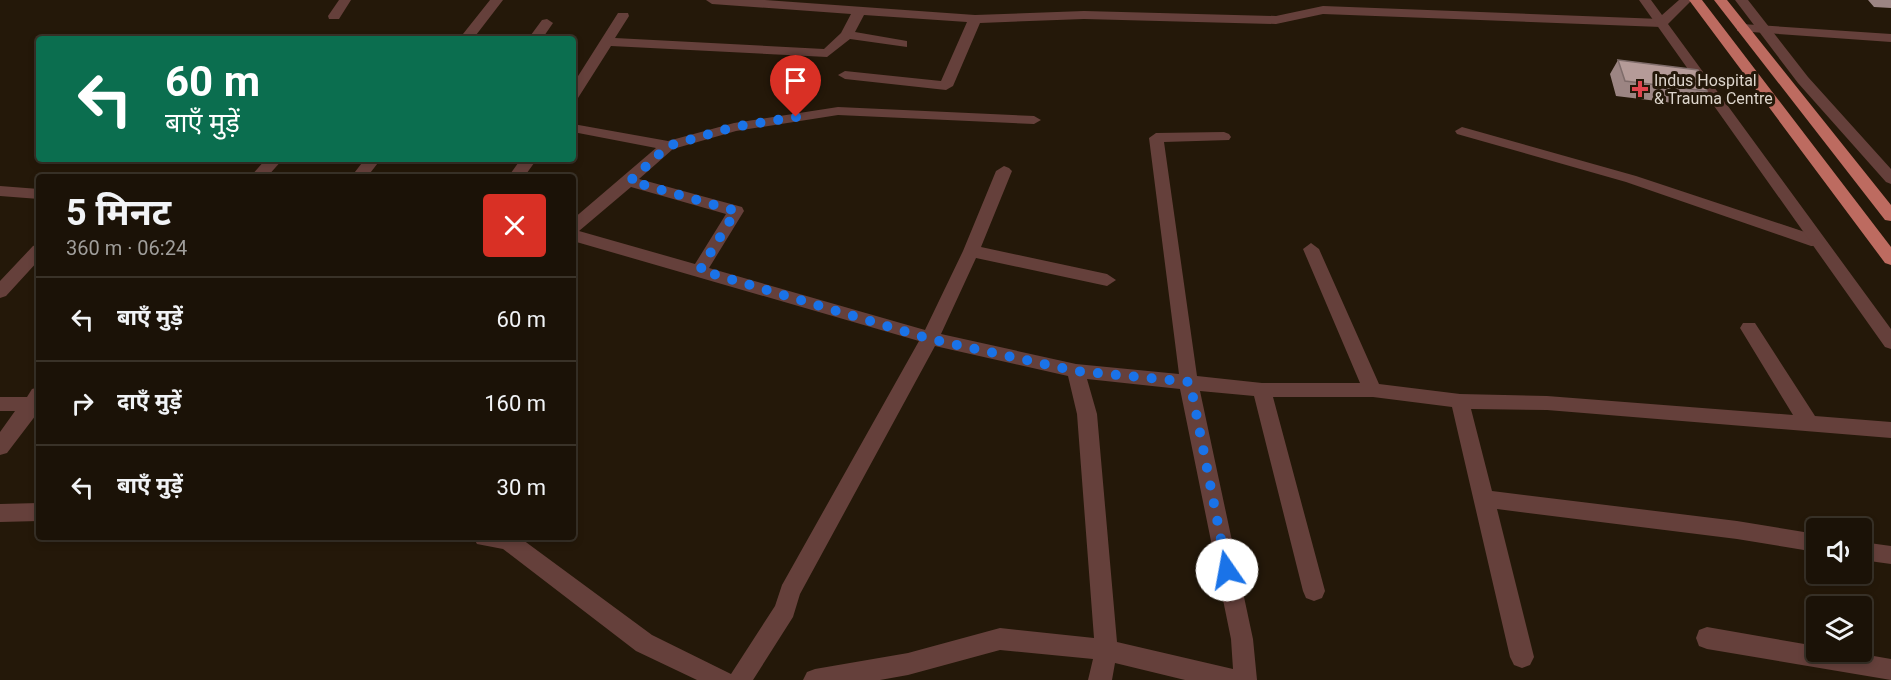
<!DOCTYPE html>
<html lang="hi">
<meta charset="utf-8">
<style>
:root{--surface:#1b1207;--page:#241b11;--text:#f1f3f6;--muted:#a09e9b;--line:#393228}
body{margin:0;font-family:Roboto,"Noto Sans Devanagari",sans-serif;background:var(--page);color:var(--text);height:100vh;display:flex;flex-direction:column;font-size:22px;white-space:nowrap}
*{box-sizing:border-box;margin:0}
p{font-size:20px;color:var(--muted)}
.icon{flex:none;width:33px;height:33px;fill:none;stroke:currentColor;stroke-width:2;stroke-linecap:round;stroke-linejoin:round}
.map{position:relative;flex:1;overflow:hidden}
.details{position:absolute;left:36px;top:174px;width:540px;height:366px;display:flex;flex-direction:column;background:var(--surface);border-radius:6px;box-shadow:0 3px 9px #0003,0 0 0 2px var(--line)}
.details>*{flex:none}
.banner{position:absolute;left:36px;top:36px;width:540px;height:126px;border-radius:6px;box-shadow:0 3px 9px #0003,0 0 0 2px var(--line);background:#0b6e4f;color:#fff;overflow:hidden}
.buttons{position:absolute;left:1806px;top:518px;display:grid;gap:12px}
.buttons a{display:grid;place-items:center;width:66px;height:66px;border-radius:6px;background:var(--surface);box-shadow:0 3px 9px #0003,0 0 0 2px var(--line);font-size:30px}
.pin{position:absolute;display:grid;place-items:center;width:51px;height:51px;color:#fff;margin:-62px -26px;border-radius:50% 50% 50% 0;rotate:-45deg;box-shadow:0 0 6px #0007}
.pin .icon{rotate:45deg}
.me{position:absolute;width:66px;margin:-33px;rotate:348deg;stroke-linejoin:round;filter:drop-shadow(0 0 4px #0008)}
.turn{display:flex;align-items:center;gap:21px;height:126px;padding:0 30px;font-size:27px}
.turn .icon{width:78px;height:78px;stroke-width:2.5}
.turn b{display:block;font-size:42px;line-height:51px}
.round{display:grid;place-items:center;flex:none;width:63px;height:63px;border-radius:6px;background:var(--page)}
.overview{display:flex;align-items:center;justify-content:space-between;height:102px;padding:0 30px}
h1{font-size:36px;font-weight:700;line-height:45px}
ul{padding:0;list-style:none}
li{display:flex;align-items:center;gap:18px;height:84px;padding:0 30px;border-top:2px solid var(--line)}
li div{flex:1}
li b{display:block;font-size:22px}
li em{font-style:normal}
.map>svg:first-child{display:block}
.lines{fill:none;stroke-linecap:round;stroke-linejoin:round}
.minor{fill:#65403b;fill-rule:evenodd}
.tertiary{fill:#65403b;fill-rule:evenodd}
.trunk{fill:#bd6b60;fill-rule:evenodd}
.wall{fill:#9c8583}
.building{fill:#b59b98;stroke:#7f6c6a;stroke-width:1.5}
.route{stroke:#1a73e8;stroke-width:10;stroke-dasharray:0 18}
.health-dot{fill:#e0444e;stroke:#241809;stroke-width:2}
.labels{text-anchor:middle;dominant-baseline:central;stroke-width:6;stroke-linejoin:round;paint-order:stroke}
.far-poi-label{font-size:16px;fill:#ddd5cc;stroke:#241809;text-anchor:start}
</style>
<div class="map">
<svg width="1891" height="680" viewBox="0 0 1891 680">
<rect width="100%" height="100%" fill="#241809"/>
<g class="lines">
<!-- minor -->
<path class="minor" d="M 339,0 L 351,0 L 339,19 L 329,19 L 328,16 Z
M 490,0 L 503,0 L 473,39 L 459,39 Z
M 706,0 L 765,0 L 975,15 L 1084,11 L 1276,16 L 1323,6 L 1661,19 L 1667,23 L 1661,27 L 1323,14 L 1276,24 L 1084,19 L 980,23 L 953,86 L 946,90 L 845,79 L 838,75 L 845,71 L 941,81 L 967,22 L 864,15 L 855,32 L 907,41 L 907,47 L 850,39 L 827,57 L 611,46 L 578,98 L 573,99 L 573,84 L 618,13 L 628,13 L 629,16 L 615,38 L 824,49 L 841,33 L 851,14 L 712,4 Z
M 547,19 L 553,23 L 542,39 L 528,39 L 542,20 Z
M 1742,24 L 1891,34 L 1891,42 L 1737,31 L 1737,25 Z
M 838,107 L 1034,116 L 1041,120 L 1034,124 L 838,115 L 736,131 L 673,149 L 639,179 L 742,207 L 744,211 L 709,268 L 925,330 L 963,251 L 996,171 L 1004,166 L 1009,168 L 1012,171 L 981,247 L 1107,274 L 1116,280 L 1107,286 L 976,258 L 941,334 L 1076,364 L 1179,374 L 1149,138 L 1156,133 L 1224,132 L 1229,134 L 1231,137 L 1229,140 L 1164,142 L 1197,376 L 1262,383 L 1360,383 L 1303,249 L 1311,243 L 1319,249 L 1379,384 L 1460,394 L 1547,396 L 1793,415 L 1740,328 L 1743,323 L 1755,323 L 1815,416 L 1891,422 L 1891,438 L 1547,410 L 1471,409 L 1492,491 L 1737,521 L 1816,534 L 1816,552 L 1737,539 L 1497,509 L 1534,657 L 1530,665 L 1522,668 L 1514,665 L 1510,657 L 1452,407 L 1373,397 L 1273,397 L 1325,591 L 1322,598 L 1314,601 L 1306,598 L 1303,591 L 1254,396 L 1200,391 L 1253,639 L 1257,680 L 1185,680 L 1115,663 L 1112,680 L 1088,680 L 1093,659 L 1000,650 L 908,675 L 880,680 L 803,680 L 807,672 L 815,669 L 908,653 L 1000,628 L 1094,638 L 1077,414 L 1068,376 L 935,346 L 800,594 L 793,617 L 753,680 L 697,680 L 636,651 L 503,549 L 477,544 L 473,537 L 519,537 L 652,635 L 731,674 L 775,606 L 782,585 L 919,341 L 573,241 L 573,219 L 656,148 L 573,132 L 573,124 L 668,141 L 734,123 ZM 631,187 L 726,214 L 695,264 L 579,231 ZM 1087,379 L 1180,389 L 1231,639 L 1233,669 L 1117,642 L 1097,414 Z
M 1462,127 L 1636,176 L 1823,238 L 1825,242 L 1823,246 L 1811,246 L 1626,182 L 1457,134 L 1455,131 Z
M 266,159 L 283,159 L 267,177 L 250,177 Z
M 365,159 L 381,159 L 367,177 L 351,177 Z
M 521,159 L 537,159 L 524,177 L 508,177 Z
M 0,186 L 39,189 L 39,199 L 0,196 Z
M 39,244 L 39,260 L 6,296 L 0,298 L 0,281 L 33,246 Z
M 39,387 L 39,411 L 7,453 L 0,455 L 0,432 L 15,411 L 0,411 L 0,397 L 27,397 L 32,389 Z
M 39,503 L 39,521 L 0,522 L 0,504 Z
M 1862,542 L 1891,546 L 1891,564 L 1862,560 Z
M 1707,627 L 1816,646 L 1816,651 L 1845,651 L 1891,659 L 1891,680 L 1707,649 L 1699,646 L 1696,638 L 1699,630 Z"/>
<!-- tertiary -->
<path class="tertiary" d="M 1639,0 L 1651,0 L 1662,15 L 1679,0 L 1692,0 L 1668,24 L 1891,329 L 1891,349 L 1885,347 Z
M 1735,0 L 1748,0 L 1808,77 L 1891,169 L 1891,184 L 1886,182 L 1798,83 Z"/>
<!-- trunk -->
<path class="trunk" d="M 1689,0 L 1702,0 L 1891,247 L 1891,265 L 1885,263 Z
M 1714,0 L 1727,0 L 1891,205 L 1891,221 L 1885,220 Z"/>
</g>
<!-- wall -->
<path class="wall" d="M 1868,0 L 1891,0 L 1891,8 L 1874,7 Z
M 1618,60 L 1707,91 L 1698,106 L 1616,96 L 1610,74 Z"/>
<!-- building -->
<path class="building" d="M 1618,60 L 1698,70 L 1707,91 L 1625,81 Z"/>
<g class="lines">
<!-- route -->
<path class="route" d="M 796,117 L 734,127 L 668,146 L 630,181 L 736,211 L 700,270 L 930,339 L 1076,371 L 1190,382 L 1227,570"/>
</g>
<!-- markers -->
<path class="health-dot" d="M1637 80h6v6h6v6h-6v6h-6v-6h-6v-6h6z"/>
<g class="labels">
<!-- far-poi labels -->
<g class="far-poi-label">
<text x="1654" y="80">Indus Hospital<tspan x="1654" dy="18">&amp; Trauma Centre</tspan></text>
</g>
</g>
</svg>
<div class="buttons">
<a><svg class="icon" aria-label="sound" viewBox="0 0 24 24"><path d="M4 9h4l5-4v14l-5-4H4zM17 9q2 3 0 6"/></svg></a>
<a><svg class="icon" aria-label="layers" viewBox="0 0 24 24"><path d="M12 4l9 5-9 5-9-5zM3 14l9 5 9-5"/></svg></a>
</div>
<div class="pin" style="left:796px;top:117px;background:#d93025"><svg class="icon" aria-label="arrive" viewBox="0 0 24 24"><path d="M6 21V4h12l-3 4 3 4H6"/></svg></div>
<svg class="me" style="left:1227px;top:570px" viewBox="-20 -20 40 40"><circle r="19" fill="#fff"/><path d="M0-13L10 11 0 6-10 11z" fill="#1a73e8"/></svg>
<div class="banner">
<div class="turn"><svg class="icon" aria-label="left" viewBox="0 0 24 24"><path d="M17 20v-9H6M10 6l-5 5 5 5"/></svg><div><b>60 m</b>बाएँ मुड़ें</div></div>
</div>
<section class="details">
<div class="overview"><div><h1>5 मिनट</h1><p>360 m · 06:24</p></div><a class="round" style="background:#d93025;color:#fff"><svg class="icon" aria-label="close" viewBox="0 0 24 24"><path d="M6 6l12 12M18 6L6 18"/></svg></a></div>
<ul>
<li><svg class="icon" aria-label="left" viewBox="0 0 24 24"><path d="M17 20v-9H6M10 6l-5 5 5 5"/></svg><div><b>बाएँ मुड़ें</b></div><em>60 m</em></li>
<li><svg class="icon" aria-label="right" viewBox="0 0 24 24"><path d="M7 20v-9h11M14 6l5 5-5 5"/></svg><div><b>दाएँ मुड़ें</b></div><em>160 m</em></li>
<li><svg class="icon" aria-label="left" viewBox="0 0 24 24"><path d="M17 20v-9H6M10 6l-5 5 5 5"/></svg><div><b>बाएँ मुड़ें</b></div><em>30 m</em></li>
</ul>
</section>
</div>
